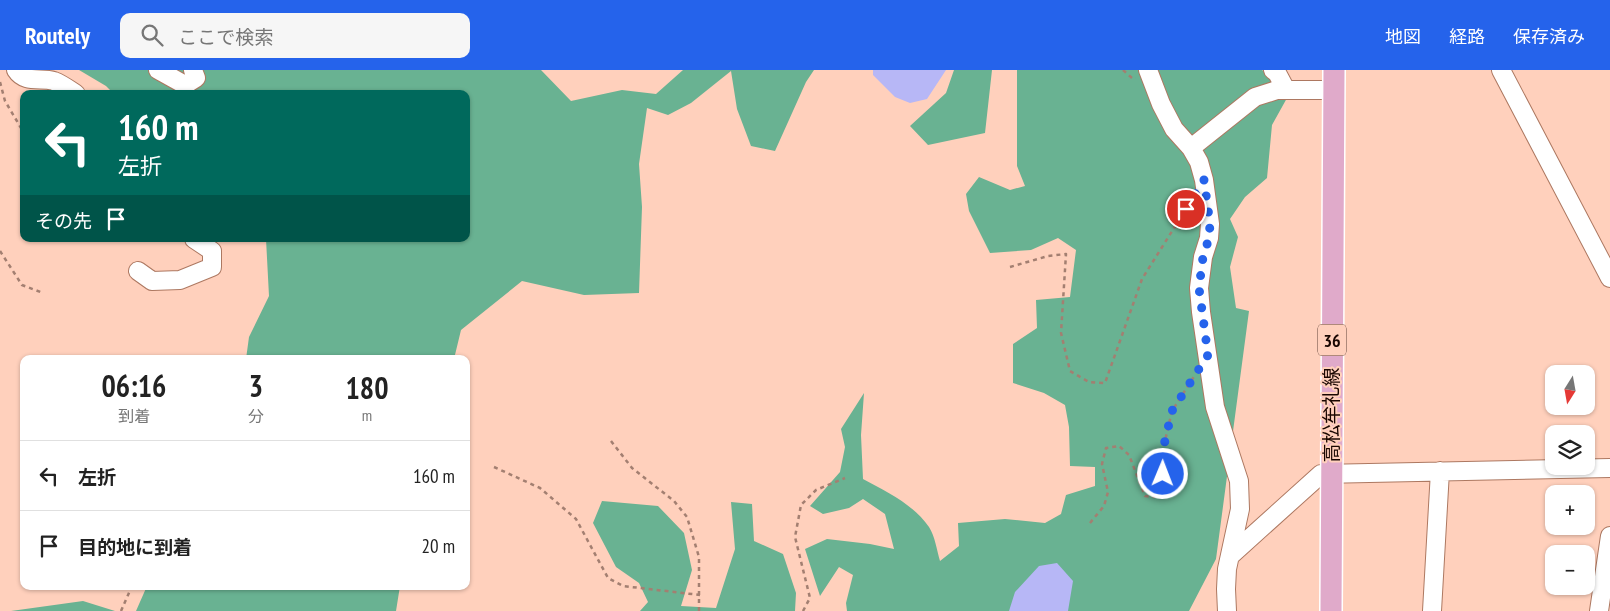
<!DOCTYPE html>
<html lang="ja">
<meta charset="utf-8">
<style>
:root{--surface:#fff;--page:#f6f6f6;--text:#222;--muted:#767676;--line:#e0e0e0;--accent:#2563eb}
body{margin:0;font-family:"PT Sans Narrow","Noto Sans JP",sans-serif;background:var(--page);color:var(--text);height:100vh;display:flex;flex-direction:column;font-size:19px;white-space:nowrap}
*{box-sizing:border-box;margin:0}
p{font-size:16px;color:var(--muted)}
.icon{flex:none;width:28px;height:28px;fill:none;stroke:currentColor;stroke-width:2;stroke-linecap:round;stroke-linejoin:round}
.map{position:relative;flex:1;overflow:hidden}
.sheet{position:absolute;left:20px;top:285px;width:450px;height:235px;display:flex;flex-direction:column;background:var(--surface);border-radius:10px;box-shadow:0 1px 4px #0004}
.sheet>*{flex:none}
.top-card{position:absolute;left:20px;top:20px;width:450px;height:152px;border-radius:10px;box-shadow:0 1px 4px #0004;background:#00695c;color:#fff;overflow:hidden}
.needle{width:32px;rotate:191deg}
.fabs{position:absolute;left:1545px;top:295px;display:grid;gap:10px}
.fabs a{display:grid;place-items:center;width:50px;height:50px;border-radius:10px;background:var(--surface);box-shadow:0 1px 4px #0004;font-size:25px}
.pin{position:absolute;display:grid;place-items:center;width:42px;height:42px;color:#fff;margin:-21px;border:2px solid #fff;border-radius:50%;box-shadow:0 1px 5px #0007}
.me{position:absolute;width:55px;margin:-28px;rotate:1deg;stroke-linejoin:round;filter:drop-shadow(0 0 4px #0008)}
.turn{display:flex;align-items:center;gap:18px;height:105px;padding:0 15px;font-size:22px}
.turn .icon{width:65px;height:65px;stroke-width:2.5}
.turn b{display:block;font-size:35px;line-height:42px}
.then{display:flex;align-items:center;height:48px;padding:0 15px;background:#0003;gap:10px;font-size:19px}
.eta{display:flex;justify-content:space-evenly;align-items:center;height:85px;text-align:center}
.eta b{font-size:30px;font-weight:600;line-height:35px}
ul{padding:0;list-style:none}
li{display:flex;align-items:center;gap:15px;height:70px;padding:0 15px;border-top:1px solid var(--line)}
li div{flex:1}
li b{display:block;font-size:19px}
li em{font-style:normal}
header{display:flex;align-items:center;gap:30px;box-sizing:border-box;height:70px;padding:0 25px;background:var(--accent);color:#fff}
header strong{font-size:24px}
nav{display:flex;gap:28px;margin-inline-start:auto;font-size:18px}
.search{width:350px;height:45px;background:var(--page);display:flex;align-items:center;gap:12px;box-sizing:border-box;padding:0 18px;border-radius:10px;color:var(--muted);font-size:19px}
.map>svg:first-child{display:block}
.forest{fill:#69b292}
.water{fill:#b7b7f6}
.lines{fill:none;stroke-linecap:round;stroke-linejoin:round}
.minor-casing{stroke:#ad7861;stroke-width:20}
.major-casing{stroke:#fff;stroke-width:24}
.path{stroke:#a37f71;stroke-width:2.5;stroke-dasharray:4 4;stroke-linecap:butt}
.minor{stroke:#fff;stroke-width:18}
.major{stroke:#e0aaca;stroke-width:21}
.route{stroke:#2563eb;stroke-width:9;stroke-dasharray:0 16.2}
.labels{text-anchor:middle;dominant-baseline:central;stroke-width:4;stroke-linejoin:round;paint-order:stroke}
.shield{fill:#ffd0bc;stroke:#5e4339;stroke-width:1}
.shield-label{font-size:18px;font-weight:bold;fill:#190601}
.street-label{font-size:19px;fill:#190601;stroke:#ffd0bc}
</style>
<header>
<strong>Routely</strong>
<div class="search"><svg class="icon" aria-label="search" viewBox="0 0 24 24"><circle cx="10" cy="10" r="6"/><path d="M15 15l6 6"/></svg>ここで検索</div>
<nav><a>地図</a><a>経路</a><a>保存済み</a></nav>
</header>
<div class="map">
<svg width="1610" height="541" viewBox="0 0 1610 541">
<rect width="100%" height="100%" fill="#ffd0bc"/>
<!-- forest -->
<path class="forest" d="M 79,0 L 541,0 L 571,31 L 622,20 L 656,24 L 683,0 L 814,0 L 806,12 L 775,81 L 751,76 L 737,39 L 731,1 L 691,33 L 668,45 L 647,38 L 639,94 L 642,137 L 639,223 L 584,225 L 522,211 L 461,260 L 454,289 L 246,289 L 249,267 L 269,226 L 266,169 L 466,169 L 466,24 L 114,24 L 106,16 Z
M 954,0 L 992,0 L 985,63 L 928,75 L 910,56 L 946,23 Z
M 1017,0 L 1262,0 L 1271,7 L 1287,28 L 1272,55 L 1267,108 L 1245,127 L 1230,149 L 1238,167 L 1230,197 L 1236,238 L 1249,241 L 1216,489 L 1189,541 L 847,541 L 846,533 L 853,505 L 839,497 L 820,526 L 805,479 L 827,469 L 870,474 L 894,479 L 885,444 L 863,429 L 849,438 L 823,444 L 810,436 L 840,402 L 845,377 L 841,359 L 864,323 L 861,365 L 863,409 C 887,422 913,434 929,457 C 935,466 937,481 940,491 L 959,476 L 958,453 L 1005,449 L 1045,453 L 1061,444 L 1066,425 L 1095,416 L 1095,397 L 1070,396 L 1069,357 L 1065,335 L 1044,323 L 1013,313 L 1013,274 L 1037,258 L 1036,230 L 1070,227 L 1076,180 L 1058,168 L 1031,180 L 990,183 L 969,141 L 966,124 L 979,107 L 1010,120 L 1025,116 L 1017,96 Z
M 602,431 L 658,436 L 684,463 L 692,500 L 681,536 L 716,538 L 735,479 L 731,432 L 752,434 L 754,471 L 783,484 L 796,523 L 795,541 L 640,541 L 648,532 L 639,513 L 616,497 L 593,453 Z
M 147,516 L 400,516 L 396,541 L 136,541 Z
M 83,531 L 115,541 L 11,541 Z"/>
<!-- water -->
<path class="water" d="M 873,0 L 946,0 L 927,29 L 910,33 L 895,27 L 873,5 Z
M 1057,493 L 1073,511 L 1068,541 L 1009,541 L 1015,522 L 1039,496 Z"/>
<g class="lines">
<defs>
<path id="minor" d="M 16,0 C 25,14 41,7 54,11 C 62,14 70,20 76,24
M 158,0 L 185,15 L 196,8 L 193,0
M 1148,0 L 1161,34 L 1174,59 L 1191,78 L 1199,92 L 1204,110 L 1210,154 L 1209,168 L 1203,187 L 1199,218 L 1201,242 L 1215,337 L 1239,411 L 1240,439 L 1227,499 L 1226,519 L 1227,541
M 1273,0 L 1277,3 L 1286,20
M 1501,0 L 1610,208
M 1191,78 L 1255,27 L 1277,20 L 1334,20
M 138,201 L 152,211 L 180,210 L 212,197 L 212,181 L 194,169
M 1230,486 L 1321,404 L 1610,398
M 1432,541 L 1440,401
M 1599,541 L 1610,466"/>
<path id="major" d="M 1331,541 L 1334,0"/>
</defs>
<!-- minor casing -->
<use href="#minor" class="minor-casing"/>
<!-- major casing -->
<use href="#major" class="major-casing"/>
<!-- path -->
<path class="path" d="M 1123,0 L 1132,8 L 1136,8
M 0,12 L 5,31 L 24,63
M 0,181 L 22,215 L 43,223
M 1010,197 L 1048,186 L 1066,184 L 1061,263 L 1070,301 L 1089,312 L 1105,313 L 1142,209 L 1191,131
M 611,371 L 632,398 L 674,431 L 687,447 L 699,487 L 699,541
M 494,397 L 540,418 L 576,449 L 608,508 L 623,516 L 700,525
M 1090,453 L 1104,436 L 1108,422 L 1102,394 L 1106,378 L 1119,376 L 1129,385 L 1145,426 L 1154,427 L 1162,420 L 1164,375 L 1172,341 L 1195,305
M 121,541 L 132,516
M 803,541 L 810,528 L 795,467 L 801,435 L 816,420 L 845,408"/>
<!-- minor -->
<use href="#minor" class="minor"/>
<!-- major -->
<use href="#major" class="major"/>
</g>
<g class="lines">
<!-- route -->
<path class="route" d="M 1163,404 L 1164,375 L 1172,341 L 1208,285 L 1199,218 L 1203,187 L 1209,168 L 1210,154 L 1204,110 L 1186,139"/>
</g>
<g class="labels">
<!-- shield labels -->
<rect class="shield" x="1318" y="254.5" width="28" height="31" rx="4"/>
<g class="shield-label">
<text x="1332" y="270">36</text>
</g>
<!-- street labels -->
<g class="street-label">
<text transform="translate(1331 345) rotate(-90)">高松牟礼線</text>
</g>
</g>
</svg>
<div class="fabs">
<a><svg class="needle" viewBox="-14 -14 28 28"><path d="M0-13l5 13h-10z" fill="#e53935"/><path d="M0 13l5-13h-10z" fill="#767676"/></svg></a>
<a><svg class="icon" aria-label="layers" viewBox="0 0 24 24"><path d="M12 4l9 5-9 5-9-5zM3 14l9 5 9-5"/></svg></a>
<a>+</a>
<a>−</a>
</div>
<div class="pin" style="left:1186px;top:139px;background:#d93025"><svg class="icon" aria-label="arrive" viewBox="0 0 24 24"><path d="M6 21V4h12l-3 4 3 4H6"/></svg></div>
<svg class="me" style="left:1163px;top:404px" viewBox="-20 -20 40 40"><circle r="17" fill="#2563eb" stroke="#fff" stroke-width="3"/><path d="M0-11L8 9 0 5-8 9z" fill="#fff"/></svg>
<div class="top-card">
<div class="turn"><svg class="icon" aria-label="left" viewBox="0 0 24 24"><path d="M17 20v-9H6M10 6l-5 5 5 5"/></svg><div><b>160 m</b>左折</div></div>
<div class="then">その先<svg class="icon" aria-label="arrive" viewBox="0 0 24 24"><path d="M6 21V4h12l-3 4 3 4H6"/></svg></div>
</div>
<section class="sheet">
<div class="eta">
<div><b>06:16</b><p>到着</p></div>
<div><b>3</b><p>分</p></div>
<div><b>180</b><p>m</p></div>
</div>
<ul>
<li><svg class="icon" aria-label="left" viewBox="0 0 24 24"><path d="M17 20v-9H6M10 6l-5 5 5 5"/></svg><div><b>左折</b></div><em>160 m</em></li>
<li><svg class="icon" aria-label="arrive" viewBox="0 0 24 24"><path d="M6 21V4h12l-3 4 3 4H6"/></svg><div><b>目的地に到着</b></div><em>20 m</em></li>
</ul>
</section>
</div>
